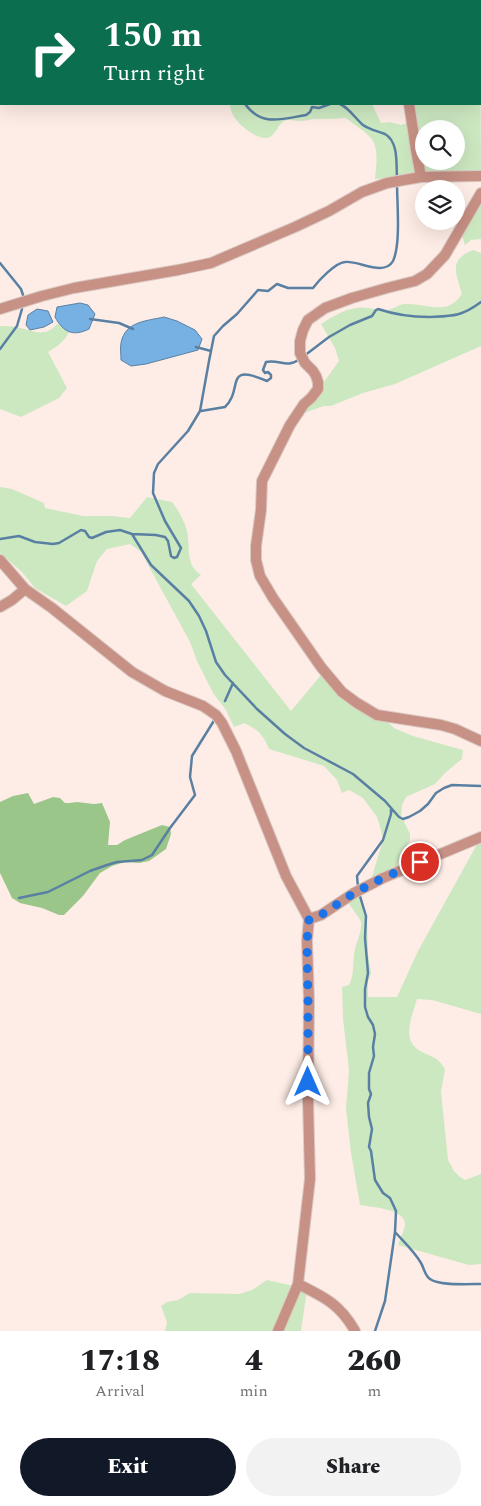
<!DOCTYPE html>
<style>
:root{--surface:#fff;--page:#f2f2f2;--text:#202124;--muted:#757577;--accent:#111827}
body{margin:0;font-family:Spectral,serif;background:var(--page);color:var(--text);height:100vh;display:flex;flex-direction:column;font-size:19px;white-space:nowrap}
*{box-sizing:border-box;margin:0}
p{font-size:16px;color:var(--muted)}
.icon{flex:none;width:28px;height:28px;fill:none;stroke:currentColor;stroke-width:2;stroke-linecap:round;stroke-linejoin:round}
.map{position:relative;height:1331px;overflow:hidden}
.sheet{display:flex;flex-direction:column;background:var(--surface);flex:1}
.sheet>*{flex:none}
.guide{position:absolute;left:0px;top:0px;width:481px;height:105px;box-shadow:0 5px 20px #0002;background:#0b6e4f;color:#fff;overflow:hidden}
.tools{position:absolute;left:415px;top:120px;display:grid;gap:10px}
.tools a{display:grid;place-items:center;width:50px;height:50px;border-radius:50%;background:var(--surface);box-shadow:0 5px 20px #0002;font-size:25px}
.pin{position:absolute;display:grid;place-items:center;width:42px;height:42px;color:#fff;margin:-21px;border:2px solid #fff;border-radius:50%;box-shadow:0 1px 5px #0007}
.me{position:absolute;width:55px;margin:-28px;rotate:0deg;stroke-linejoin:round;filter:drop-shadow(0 0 4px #0008)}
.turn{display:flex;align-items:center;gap:18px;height:105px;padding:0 20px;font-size:22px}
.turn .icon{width:65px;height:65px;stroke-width:2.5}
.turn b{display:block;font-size:35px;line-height:42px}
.eta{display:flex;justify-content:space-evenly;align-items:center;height:85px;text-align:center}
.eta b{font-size:30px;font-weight:800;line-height:35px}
.cta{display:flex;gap:10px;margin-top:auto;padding:10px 20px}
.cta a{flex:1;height:58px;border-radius:30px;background:var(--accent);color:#fff;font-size:20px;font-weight:800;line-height:58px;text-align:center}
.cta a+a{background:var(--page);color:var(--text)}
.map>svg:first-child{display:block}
.green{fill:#cce8c1;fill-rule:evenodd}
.forest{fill:#9bc689}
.water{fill:#77b0e3;stroke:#5980a2}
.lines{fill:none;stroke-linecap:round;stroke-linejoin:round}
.stream{stroke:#5980a2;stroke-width:2.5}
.minor-casing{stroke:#d9c9c3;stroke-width:12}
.minor{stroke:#c89185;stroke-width:10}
.route{stroke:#1a73e8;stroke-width:9;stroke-dasharray:0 16.2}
</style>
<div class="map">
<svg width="481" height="1331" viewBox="0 0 481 1331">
<rect width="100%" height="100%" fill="#feede6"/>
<!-- green -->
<path class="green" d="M 480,14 L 481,172 L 375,179 C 376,165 380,146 369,136 C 362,129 353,124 346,118 C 336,119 326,119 316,119 C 311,119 306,121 301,121 C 296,121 290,119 286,120 C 278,123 277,133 270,137 C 259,142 238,125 233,115 C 231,112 230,107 230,104 L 372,104 L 381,123 L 390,122 L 401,125 L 417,120 L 415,104 L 480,104 ZM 424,129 L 456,129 L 456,161 L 424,161 Z
M 481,200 L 481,239 L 471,240 L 465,245 L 461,232 Z
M 473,250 L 481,253 L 481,346 L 395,384 L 363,393 L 331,406 L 324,406 L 301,414 L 339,361 L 335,348 L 321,324 C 332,317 343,310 356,308 C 368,306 377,311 387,310 C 394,309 399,304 405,304 C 427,303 447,317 462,294 C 456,273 448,260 473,250 Z
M 57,324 L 70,330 C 66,340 57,347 48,352 L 67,388 L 59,398 L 21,417 L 0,409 L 0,326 C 7,326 14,326 20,328 C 34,331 45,338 57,324 Z
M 0,487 L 12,489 L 44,503 L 45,508 L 83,516 L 112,516 L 130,518 L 147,497 L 172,502 C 179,511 184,520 187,531 C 191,548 184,563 201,575 L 191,584 L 291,711 L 326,669 L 335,681 L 382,717 L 394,728 L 413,736 L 463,750 L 462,759 L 446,772 L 435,784 L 406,797 L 402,805 L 401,815 L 410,834 L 410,840 L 397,865 L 398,872 L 371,880 L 383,840 L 381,830 L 377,817 L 363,798 L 349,790 L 342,793 L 337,780 L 324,766 L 269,749 C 263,734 258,730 244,723 L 234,727 L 226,710 L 213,693 L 197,661 L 190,642 L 141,552 L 130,544 L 107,549 L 97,561 L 87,591 L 66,606 L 35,588 L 22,572 L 0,553 Z
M 481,837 L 481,1014 L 432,1000 L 417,999 C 412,1018 399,1042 424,1053 C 435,1058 438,1058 445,1069 L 441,1092 L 448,1160 L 454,1171 L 460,1177 L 465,1180 L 481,1174 L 481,1264 L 469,1265 L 398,1245 C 400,1239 404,1231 405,1225 C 406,1209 372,1207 360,1205 L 351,1153 L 346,1109 L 349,1070 L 343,1019 L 342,987 L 349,985 C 355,973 352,962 355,949 C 357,941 362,931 361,922 C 359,916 349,906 346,898 L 360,889 L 367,921 L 368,954 L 371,973 L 368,982 L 368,997 L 397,997 L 418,951 Z
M 267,1280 L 307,1289 L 301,1331 L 165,1331 L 167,1322 L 161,1306 L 167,1302 L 178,1300 L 190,1293 L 239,1294 L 252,1290 Z"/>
<!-- forest -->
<path class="forest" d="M 28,793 L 34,804 L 53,797 L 60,798 L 65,803 L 69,803 L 77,802 L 94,804 L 102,803 L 110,822 L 108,845 L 117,845 L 125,840 L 162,825 L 170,827 L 171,834 L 166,849 L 149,861 L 139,863 L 125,862 L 112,866 L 100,873 L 83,896 L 64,915 L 59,915 L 42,908 L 20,903 L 12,898 L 0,873 L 0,802 L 13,796 Z"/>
<!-- water -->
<path class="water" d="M 80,303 L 88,305 L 95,314 L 89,329 C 73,337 63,332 55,317 L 57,307 Z
M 37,309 L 48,311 L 53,322 L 44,327 L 30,330 L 26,325 L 28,315 Z
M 164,317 L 177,321 L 195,330 L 202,339 L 198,350 L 146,364 L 131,366 L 121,360 C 121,354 120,348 121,343 C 125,321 147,321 164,317 Z"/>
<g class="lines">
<!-- stream -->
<path class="stream" d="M 214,0 L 214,1
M 0,78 L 1,76
M 245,104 C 262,127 281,119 306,115 L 310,112 L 312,107 L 319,108 L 330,104
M 340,104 C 349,108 355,118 363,125 C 370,130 378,131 385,134 C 399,142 396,165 397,178
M 0,263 L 21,289 L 23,295
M 90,319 L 119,323 L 133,329
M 196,347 L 211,351
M 0,349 L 17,326 L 22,309
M 304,356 L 329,337 L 350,325 L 372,316 L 376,310 L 378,309 C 396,315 411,317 429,317 C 452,316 461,317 481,302
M 201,411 L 225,407 C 244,389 223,362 267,381 L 271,378 L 271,375 L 268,372 L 265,373 L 263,370 L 266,362 C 280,359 286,369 300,359
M 132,534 L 151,565 L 189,601 L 199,616 L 206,631 L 216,662 L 225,675 L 257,709 L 285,734 L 304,748 L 353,774 L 385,801 L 399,817 L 403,819 L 409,817 L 420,811 L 428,804 L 436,793 L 444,788 L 452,785 L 481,786
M 0,539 L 19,536 L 35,542 L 53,544 L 59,543 L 81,530 L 85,531 L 89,537 L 92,538 L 106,532 L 120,530 L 132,534 L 156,535 L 165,537 L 168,541 L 171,556 L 174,558 L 177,557 L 181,548 L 165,521 L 153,493 L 154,473 L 158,464 L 188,431 L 200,411 L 209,361 L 214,336 L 223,326 L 237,314 L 258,290 L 268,291 L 277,284 L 288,288 L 313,288 C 319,280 335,263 345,262 C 358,260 384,277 393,261 C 401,244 397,203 397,183
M 225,701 L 233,683
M 358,887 L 357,876 L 383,840 L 391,814 L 391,809
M 359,893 L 366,916 L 365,938 L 368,973 L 365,989 L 365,1007 L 368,1017 L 373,1025 L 375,1034 L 373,1047 L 374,1056 L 369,1073 L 369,1089 L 371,1094 L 368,1103 L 369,1117 L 372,1129 L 369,1147 L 371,1151 L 375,1180 L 383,1193 L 390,1198 L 396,1211 L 395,1232 L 385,1301 L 375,1331
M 19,898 L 48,892 L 90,871 L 107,865 L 117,862 L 142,860 L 152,855 L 170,828 L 195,795 L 190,777 L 192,756 L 215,719
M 395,1232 C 404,1242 414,1251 421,1263 C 424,1268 425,1276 430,1279 C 439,1286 470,1284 481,1284"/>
<defs>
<path id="minor" d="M 236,0 L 237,1
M 311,1 L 314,0
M 409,104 L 416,150 L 421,177
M 481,193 L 445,255 L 427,274 L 415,281 L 387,288 L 352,298 L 325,308 L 308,320 L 303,330 L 300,341 L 300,353 L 305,363 L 313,371 L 316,376 L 318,382 L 318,389 L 311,398 L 304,404 L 290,425 L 262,481 L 261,510 L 256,546 L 256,560 L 260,576 L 273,598 L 321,667 L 342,692 L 357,703 L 377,715 L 441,725 L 455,729 L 481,741
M 0,309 L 42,296 L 74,288 L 178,270 L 211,263 L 295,227 L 329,211 L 362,192 L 387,183 L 421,177 L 481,176
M 0,560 L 25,589 L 52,608 L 132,672 L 165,691 L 203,706 L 216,715 L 222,723 L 236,751 L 286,876 L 309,919
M 0,607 L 12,600 L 25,589
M 298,1284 C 324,1297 340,1304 355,1331
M 278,1331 L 298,1284 L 310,1179 L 308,1099 L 309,1002 L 307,941 L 309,919 L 321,915 L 354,893 L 383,878 L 481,837"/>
</defs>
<!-- minor casing -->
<use href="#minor" class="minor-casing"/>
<!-- minor -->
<use href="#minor" class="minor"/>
</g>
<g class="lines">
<!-- route -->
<path class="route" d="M 308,1082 L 308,1002 L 307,941 L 309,919 L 321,915 L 354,893 L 383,878 L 420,862"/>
</g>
</svg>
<div class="tools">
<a><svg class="icon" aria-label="search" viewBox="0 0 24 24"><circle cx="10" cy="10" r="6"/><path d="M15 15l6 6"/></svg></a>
<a><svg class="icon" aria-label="layers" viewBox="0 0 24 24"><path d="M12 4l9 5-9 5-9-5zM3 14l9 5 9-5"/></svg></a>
</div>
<div class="pin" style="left:420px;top:862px;background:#d93025"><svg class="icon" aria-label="arrive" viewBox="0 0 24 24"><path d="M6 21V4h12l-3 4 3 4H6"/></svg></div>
<svg class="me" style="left:308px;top:1082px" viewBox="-20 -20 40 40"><path d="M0-17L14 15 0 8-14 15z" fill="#1a73e8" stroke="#fff" stroke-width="4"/></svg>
<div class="guide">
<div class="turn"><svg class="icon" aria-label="right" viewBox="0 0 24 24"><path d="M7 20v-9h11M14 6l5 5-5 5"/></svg><div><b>150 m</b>Turn right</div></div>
</div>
</div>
<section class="sheet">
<div class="eta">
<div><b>17:18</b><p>Arrival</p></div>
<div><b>4</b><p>min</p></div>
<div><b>260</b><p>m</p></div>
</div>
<div class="cta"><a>Exit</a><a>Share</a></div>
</section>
